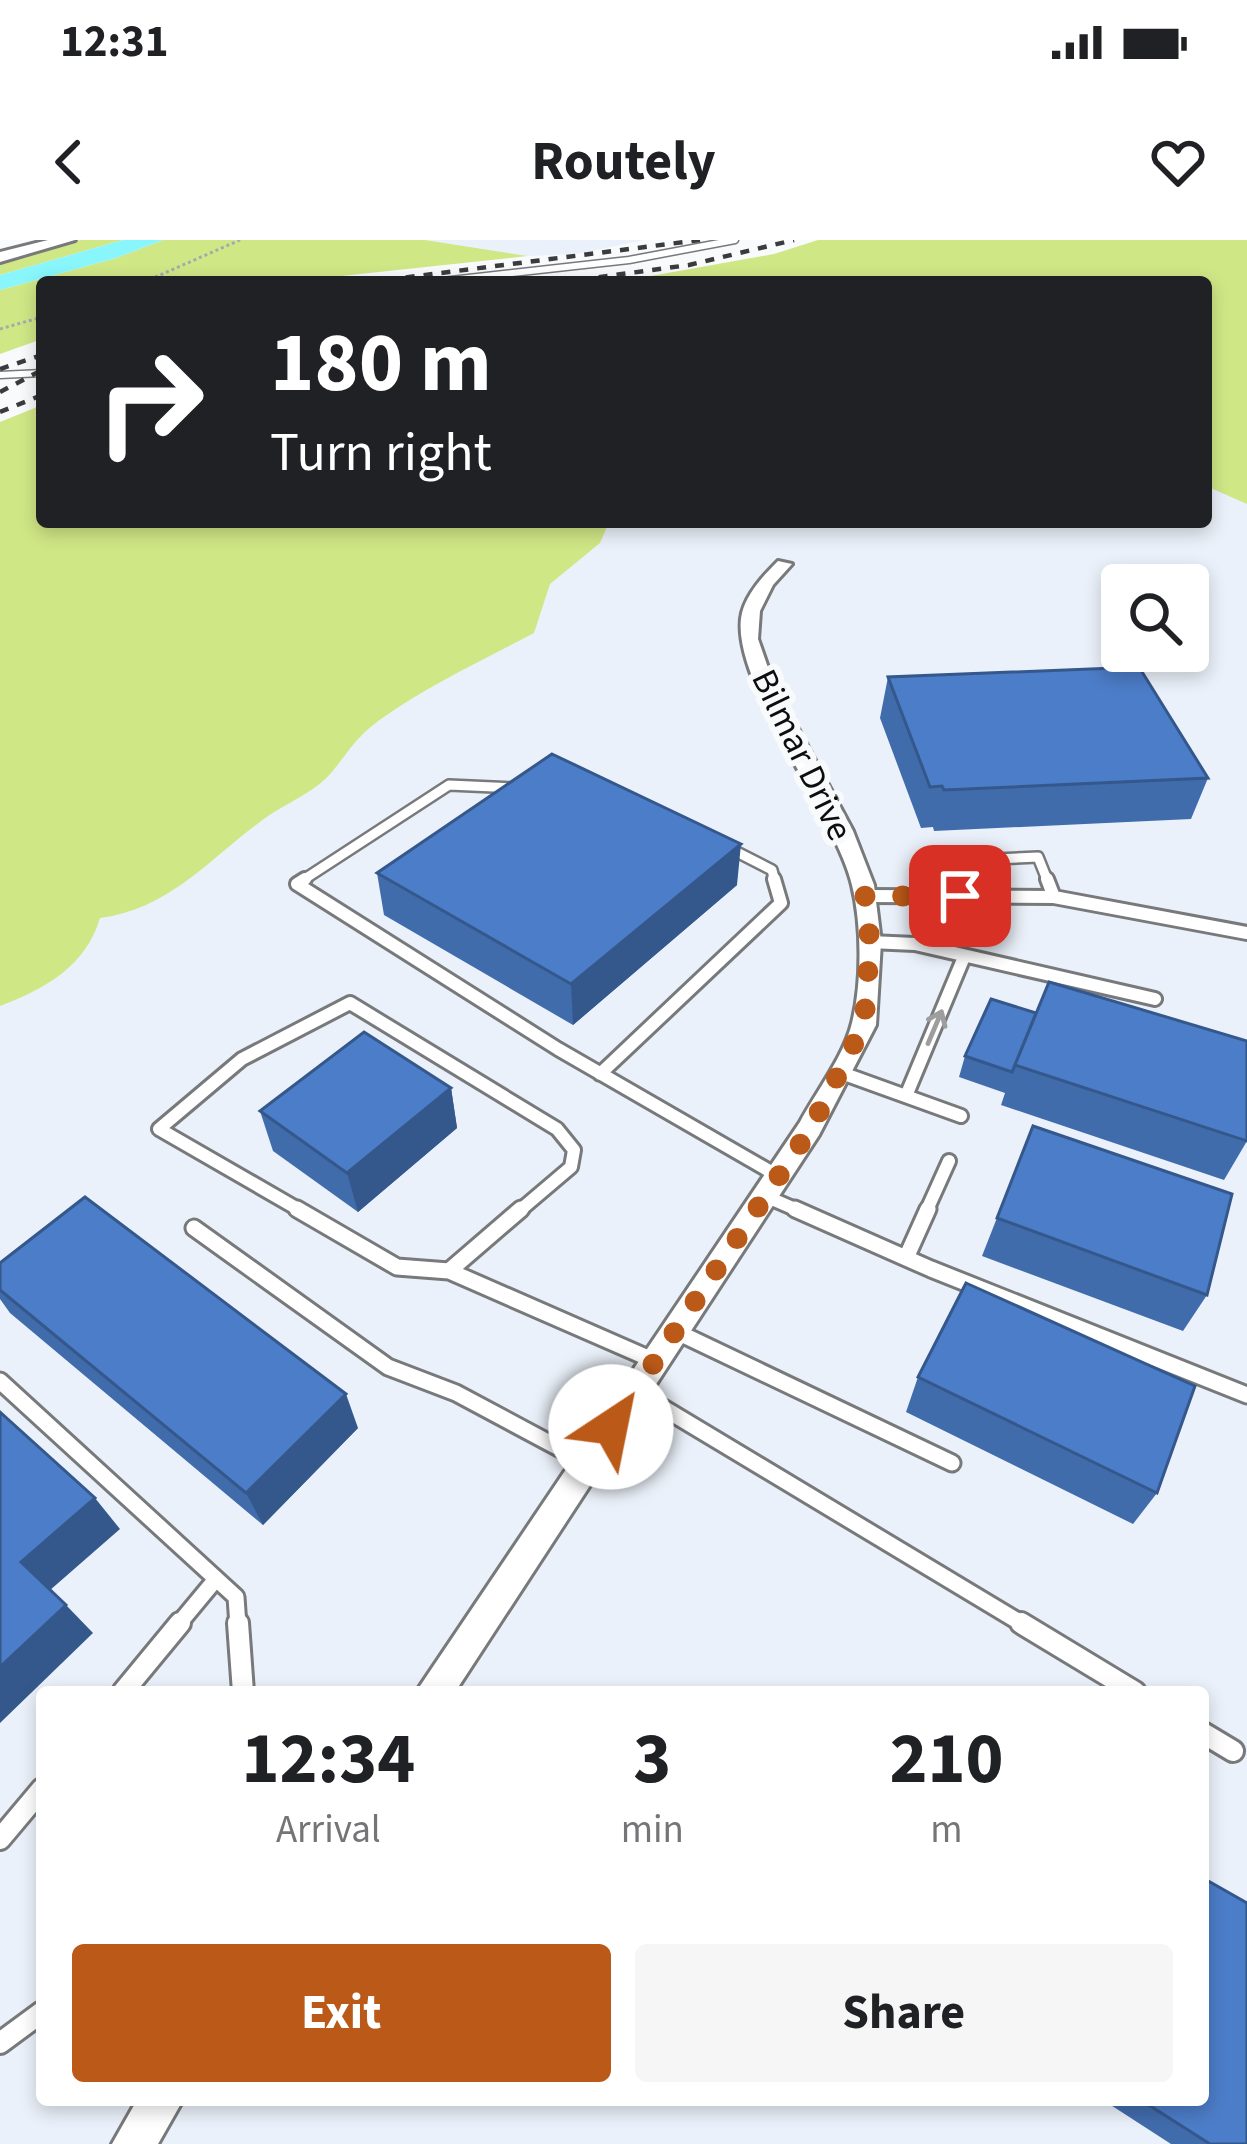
<!DOCTYPE html>
<style>
:root{--surface:#fff;--page:#f6f6f6;--text:#202124;--muted:#757577;--accent:#bb5a18}
body{margin:0;font-family:"Source Sans 3",sans-serif;background:var(--page);color:var(--text);height:100vh;display:flex;flex-direction:column;font-size:45px;white-space:nowrap}
*{box-sizing:border-box;margin:0}
p{font-size:39px;color:var(--muted)}
.icon{flex:none;width:66px;height:66px;fill:none;stroke:currentColor;stroke-width:2;stroke-linecap:round;stroke-linejoin:round}
.map{position:relative;flex:1;overflow:hidden}
.details{position:absolute;left:36px;top:1446px;width:1173px;height:420px;display:flex;flex-direction:column;background:var(--surface);border-radius:12px;box-shadow:0 6px 18px #0003}
.details>*{flex:none}
.hud{position:absolute;left:36px;top:36px;width:1176px;height:252px;border-radius:12px;box-shadow:0 6px 18px #0003;background:#202124;color:#fff;overflow:hidden}
.fabs{position:absolute;left:1101px;top:324px;display:grid;gap:24px}
.fabs a{display:grid;place-items:center;width:108px;height:108px;border-radius:12px;background:var(--surface);box-shadow:0 6px 18px #0003;font-size:60px}
.pin{position:absolute;display:grid;place-items:center;width:102px;height:102px;color:#fff;margin:-51px;border-radius:24px;box-shadow:0 6px 18px #0006}
.me{position:absolute;width:132px;margin:-66px;rotate:34deg;stroke-linejoin:round;filter:drop-shadow(0 0 9px #0008)}
.turn{display:flex;align-items:center;gap:42px;height:252px;padding:0 36px;font-size:54px}
.turn .icon{width:156px;height:156px;stroke-width:2.5}
.turn b{display:block;font-size:84px;line-height:102px}
.eta{display:flex;justify-content:space-evenly;align-items:center;height:204px;text-align:center}
.eta b{font-size:72px;font-weight:700;line-height:84px}
.cta{display:flex;gap:24px;margin-top:auto;padding:24px 36px}
.cta a{flex:1;height:138px;border-radius:12px;background:var(--accent);color:#fff;font-size:48px;font-weight:700;line-height:138px;text-align:center}
.cta a+a{background:var(--page);color:var(--text)}
.status{display:flex;justify-content:space-between;align-items:center;height:84px;padding:0 60px;background:var(--surface);direction:ltr}
.status svg{height:33px;fill:currentColor}
header{display:flex;justify-content:space-between;align-items:center;height:156px;padding:0 36px;background:var(--surface);font-size:54px;font-weight:700}
.map>svg:first-child{display:block}
.built{fill:#ebf1fa;fill-rule:evenodd}
.green{fill:#d0e786}
.water{fill:#88f6fb}
.lines{fill:none;stroke-linecap:round;stroke-linejoin:round}
.lane-far4-casing{stroke:#78797b;stroke-width:9}
.lane-far3-casing{stroke:#78797b;stroke-width:14}
.lane-far2-casing{stroke:#78797b;stroke-width:18}
.lane-far1-casing{stroke:#78797b;stroke-width:21}
.lane-casing{stroke:#78797b;stroke-width:26}
.street-casing{stroke:#78797b;stroke-width:6}
.secondary-casing{stroke:#78797b;stroke-width:6}
.path{stroke:#a8a9ab;stroke-width:3;stroke-dasharray:3 3;stroke-linecap:butt}
.lane-far4{stroke:#fff;stroke-width:6}
.lane-far3{stroke:#fff;stroke-width:9}
.lane-far2{stroke:#fff;stroke-width:12}
.lane-far1{stroke:#fff;stroke-width:15}
.lane{stroke:#fff;stroke-width:20}
.street{fill:#fff;fill-rule:evenodd}
.secondary{fill:#fff;fill-rule:evenodd}
.rail{stroke:#3a3b3c;stroke-width:4.5;stroke-dasharray:9 9;stroke-linecap:butt}
.wall{fill:#416cac}
.shaded-wall{fill:#35588c}
.building{fill:#4c7dc8;stroke:#35588c;stroke-width:3}
.oneway{stroke:#9e9e9f}
.route{stroke:#bb5a18;stroke-width:21;stroke-dasharray:0 37.8}
.labels{text-anchor:middle;dominant-baseline:central;stroke-width:12;stroke-linejoin:round;paint-order:stroke}
.street-label{font-size:36px;fill:#0c0d0e;stroke:#f8fafc}
</style>
<div class="status"><b>12:31</b><svg viewBox="0 0 49 12"><path d="M0 12V9h3v3zM5 12V6h3v6zM10 12V3h3v9zM15 12V0h3v12zM26 1h20v11H26zM47 4h2v5h-2z"/></svg></div>
<header><svg class="icon" aria-label="back" viewBox="0 0 24 24"><path d="M15 5l-7 7 7 7"/></svg>Routely<svg class="icon" aria-label="heart" viewBox="0 0 24 24"><path d="M12 20l-8-8c-3-5 5-10 8-4 3-6 11-1 8 4z"/></svg></header>
<div class="map">
<svg width="1247" height="1904" viewBox="0 0 1247 1904">
<rect width="100%" height="100%" fill="#f8fafc"/>
<!-- built -->
<path class="built" d="M 425,0 L 644,0 L 577,14 L 528,16 Z
M 1206,83 L 1247,105 L 1247,1904 L 0,1904 L 0,627 L 420,282 L 1206,282 ZM 1122,345 L 1188,345 L 1188,411 L 1122,411 ZM 42,1452 L 1203,1452 L 1203,1860 L 42,1860 Z"/>
<!-- green -->
<path class="green" d="M 80,0 L 123,0 L 0,35 L 0,21 Z
M 163,0 L 425,0 L 528,16 L 285,42 L 42,42 L 42,99 L 0,114 L 0,50 L 116,18 Z
M 818,0 L 1247,0 L 1247,264 L 1206,246 L 1206,42 L 617,42 L 774,14 Z
M 42,165 L 42,282 L 609,282 L 600,303 L 550,344 L 534,393 C 483,420 429,445 381,479 C 355,498 350,510 332,532 C 316,551 291,561 271,574 C 214,613 173,669 100,678 C 86,726 45,749 0,766 L 0,182 Z"/>
<!-- water -->
<path class="water" d="M 123,0 L 163,0 L 116,18 L 0,50 L 0,35 Z"/>
<g class="lines">
<defs>
<path id="lane-far4" d="M 433,42 L 629,20 L 735,0
M 0,135 L 42,133"/>
<path id="lane-far3" d="M 725,606 L 772,630 L 775,642
M 952,621 L 1038,617 L 1048,642
M 300,642 L 449,545 L 515,548"/>
<path id="lane-far2" d="M 305,639 L 297,644 L 558,809 L 778,936
M 1047,639 L 1054,657
M 865,656 L 1054,657 L 1247,693
M 870,702 L 915,704 L 1155,759
M 839,832 L 961,876
M 600,834 L 781,663 L 774,639
M 906,856 L 964,717
M 765,956 L 802,972
M 303,972 L 159,889 L 242,819 L 350,763 L 557,889 L 574,910 L 571,927 L 518,972
M 926,972 L 949,921"/>
<path id="lane-far1" d="M 297,969 L 397,1027 L 449,1031
M 795,969 L 931,1029 L 1247,1155
M 194,988 L 388,1127 L 456,1153 L 587,1223
M 906,1018 L 928,969
M 449,1031 L 655,1121
M 449,1031 L 521,969
M 675,1091 L 952,1223
M 0,1141 L 236,1357 L 238,1386
M 635,1151 L 1026,1386
M 177,1386 L 216,1339"/>
<path id="lane" d="M 238,1383 L 243,1452
M 1021,1383 L 1135,1452
M 123,1452 L 180,1383
M 1203,1493 L 1233,1511
M 0,1599 L 42,1549
M 0,1803 L 42,1772"/>
<path id="street" d="M 778,321 L 792,324 L 773,345 L 760,371 L 758,399 L 773,442 L 853,591 L 874,645 L 881,702 L 876,785 L 819,895 L 455,1452 L 416,1452 L 800,882 C 816,852 844,816 852,783 C 862,743 862,686 852,645 C 835,573 727,437 742,373 C 747,353 764,335 778,321 Z
M 137,1860 L 183,1860 L 158,1904 L 112,1904 Z"/>
<path id="secondary" d="M 48,0 L 75,0 L 0,22 L 0,12 Z"/>
</defs>
<!-- lane-far4 casing -->
<use href="#lane-far4" class="lane-far4-casing"/>
<!-- lane-far3 casing -->
<use href="#lane-far3" class="lane-far3-casing"/>
<!-- lane-far2 casing -->
<use href="#lane-far2" class="lane-far2-casing"/>
<!-- lane-far1 casing -->
<use href="#lane-far1" class="lane-far1-casing"/>
<!-- lane casing -->
<use href="#lane" class="lane-casing"/>
<!-- street casing -->
<use href="#street" class="street-casing"/>
<!-- secondary casing -->
<use href="#secondary" class="secondary-casing"/>
<!-- path -->
<path class="path" d="M 144,42 L 240,0
M 0,89 L 42,77"/>
<!-- lane-far4 -->
<use href="#lane-far4" class="lane-far4"/>
<!-- lane-far3 -->
<use href="#lane-far3" class="lane-far3"/>
<!-- lane-far2 -->
<use href="#lane-far2" class="lane-far2"/>
<!-- lane-far1 -->
<use href="#lane-far1" class="lane-far1"/>
<!-- lane -->
<use href="#lane" class="lane"/>
<!-- street -->
<use href="#street" class="street"/>
<!-- secondary -->
<use href="#secondary" class="secondary"/>
<!-- rail -->
<path class="rail" d="M 370,42 L 700,0
M 563,42 L 689,25 L 794,0
M 0,129 L 42,115
M 0,152 L 42,130
M 0,172 L 42,155"/>
</g>
<!-- wall -->
<path class="wall" d="M 888,437 L 1208,538 L 1191,579 L 934,591 L 933,587 L 921,588 L 880,478 Z
M 377,633 L 737,645 L 573,785 L 384,675 Z
M 991,759 L 1247,901 L 1224,940 L 1001,865 L 1005,853 L 959,837 L 965,816 Z
M 451,848 L 457,888 L 358,972 L 273,911 L 260,871 Z
M 1033,886 L 1207,1055 L 1183,1091 L 982,1016 Z
M 0,1023 L 358,1188 L 263,1285 L 10,1073 L 0,1059 Z
M 918,1137 L 1157,1253 L 1133,1284 L 906,1172 Z
M 1103,1860 L 1203,1860 L 1247,1904 L 1171,1904 Z"/>
<!-- shaded-wall -->
<path class="shaded-wall" d="M 741,604 L 737,645 L 573,785 L 571,744 Z
M 451,848 L 457,888 L 358,972 L 347,933 Z
M 346,1154 L 358,1188 L 263,1285 L 246,1253 Z
M 95,1258 L 120,1289 L 49,1351 L 21,1322 Z
M 66,1365 L 93,1393 L 0,1483 L 0,1427 Z"/>
<!-- building -->
<path class="building" d="M 1139,427 L 1208,538 L 944,550 L 942,546 L 930,547 L 888,437 Z
M 552,514 L 741,604 L 571,744 L 377,633 Z
M 1049,742 L 1247,801 L 1247,901 L 1015,825 Z
M 991,759 L 1036,773 L 1012,832 L 965,816 Z
M 364,792 L 451,848 L 347,933 L 260,871 Z
M 1033,886 L 1232,954 L 1207,1055 L 997,978 Z
M 85,957 L 346,1154 L 246,1253 L 0,1050 L 0,1023 Z
M 966,1043 L 1195,1146 L 1157,1253 L 918,1137 Z
M 0,1172 L 95,1258 L 21,1322 L 66,1365 L 0,1427 Z
M 1203,1638 L 1247,1663 L 1247,1904 L 1210,1904 L 1141,1860 L 1203,1860 Z"/>
<!-- one-way arrows -->
<defs><path id="oneway-shaft" d="M-6 0H5M1.5-3L5.5 0L1.5 3" fill="none" stroke-width="1.6" stroke-linecap="round" stroke-linejoin="round" transform="scale(3)"/></defs>
<use class="oneway" href="#oneway-shaft" transform="translate(935 787) rotate(-67)"/>
<g class="lines">
<!-- route -->
<path class="route" d="M 611,1187 L 811,888 L 864,784 L 870,702 L 865,656 L 960,656"/>
</g>
<g class="labels">
<!-- street labels -->
<g class="street-label">
<text transform="translate(802 515) rotate(64)">Bilmar Drive</text>
</g>
</g>
</svg>
<div class="fabs">
<a><svg class="icon" aria-label="search" viewBox="0 0 24 24"><circle cx="10" cy="10" r="6"/><path d="M15 15l6 6"/></svg></a>
</div>
<div class="pin" style="left:960px;top:656px;background:#d93025"><svg class="icon" aria-label="arrive" viewBox="0 0 24 24"><path d="M6 21V4h12l-3 4 3 4H6"/></svg></div>
<svg class="me" style="left:611px;top:1187px" viewBox="-20 -20 40 40"><circle r="19" fill="#fff"/><path d="M0-13L10 11 0 6-10 11z" fill="#bb5a18"/></svg>
<div class="hud">
<div class="turn"><svg class="icon" aria-label="right" viewBox="0 0 24 24"><path d="M7 20v-9h11M14 6l5 5-5 5"/></svg><div><b>180 m</b>Turn right</div></div>
</div>
<section class="details">
<div class="eta">
<div><b>12:34</b><p>Arrival</p></div>
<div><b>3</b><p>min</p></div>
<div><b>210</b><p>m</p></div>
</div>
<div class="cta"><a>Exit</a><a>Share</a></div>
</section>
</div>
